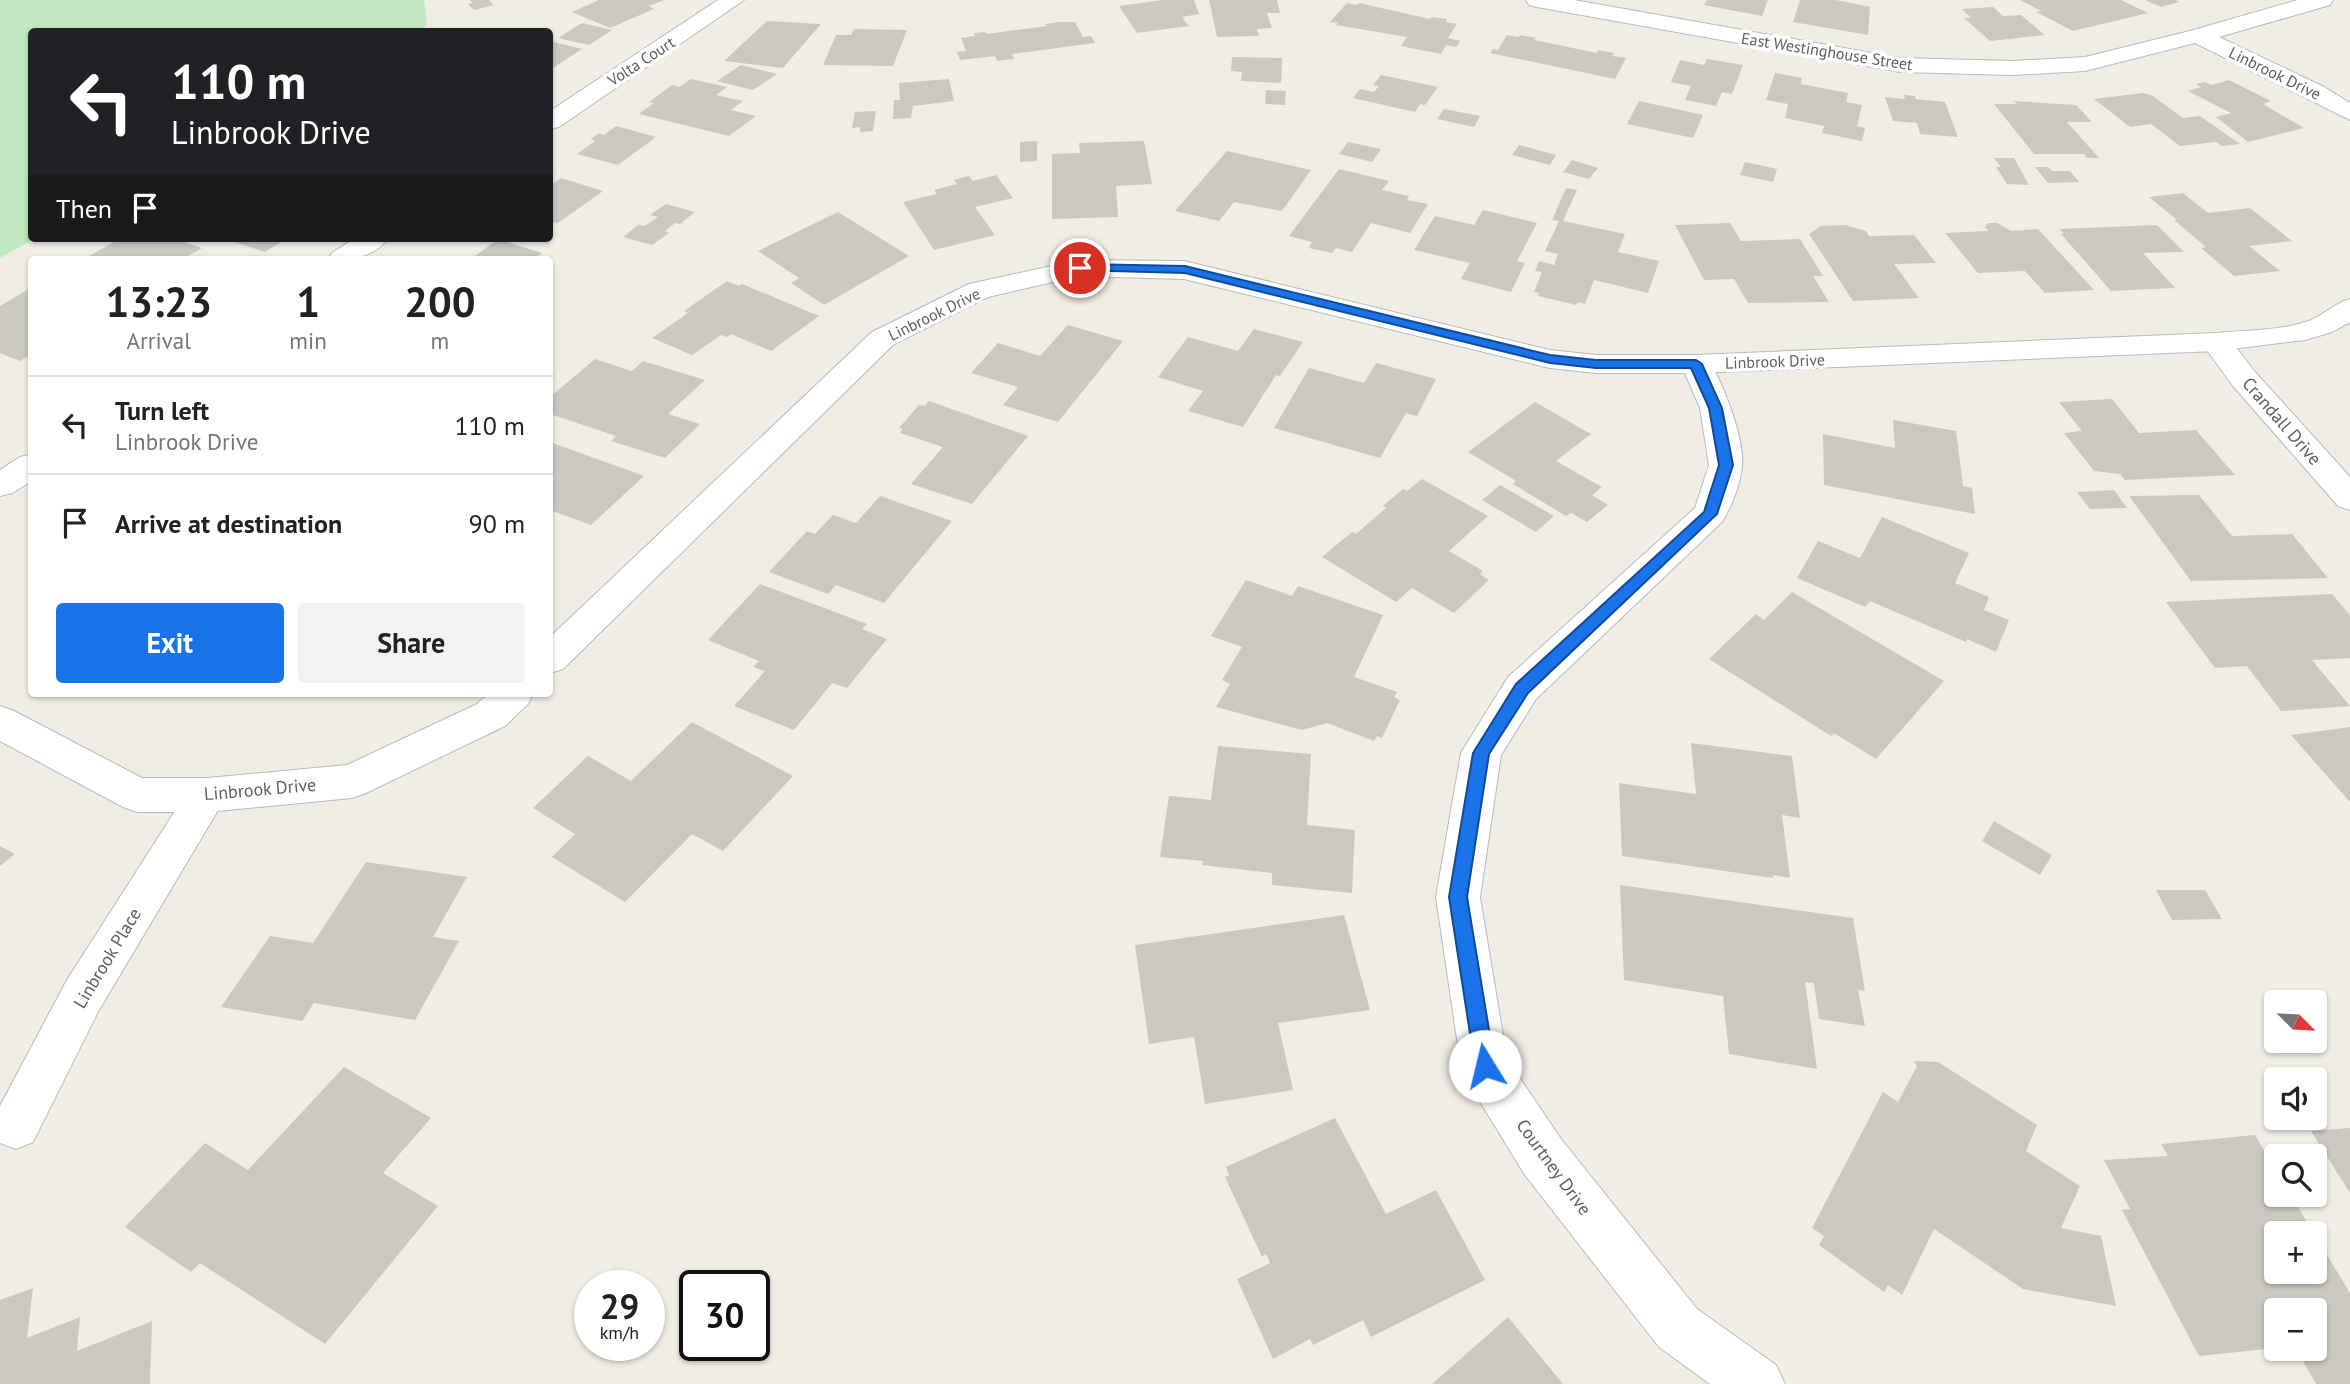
<!DOCTYPE html>
<meta charset="utf-8">
<style>
:root{--surface:#fff;--page:#f2f2f2;--text:#222;--muted:#767676;--line:#e0e0e0;--accent:#1a73e8}
body{margin:0;font-family:"PT Sans",sans-serif;background:var(--page);color:var(--text);height:100vh;display:flex;flex-direction:column;font-size:26px;white-space:nowrap}
*{box-sizing:border-box;margin:0}
p{font-size:23px;color:var(--muted)}
.icon{flex:none;width:38px;height:38px;fill:none;stroke:currentColor;stroke-width:2;stroke-linecap:round;stroke-linejoin:round}
.map{position:relative;flex:1;overflow:hidden}
.sheet{position:absolute;left:28px;top:256px;width:525px;height:441px;display:flex;flex-direction:column;background:var(--surface);border-radius:7px;box-shadow:0 2px 5px #0004}
.sheet>*{flex:none}
.hud{position:absolute;left:28px;top:28px;width:525px;height:214px;border-radius:7px;box-shadow:0 2px 5px #0004;background:#202124;color:#fff;overflow:hidden}
.needle{width:46px;rotate:114deg}
.controls{position:absolute;left:2264px;top:990px;display:grid;gap:14px}
.controls a{display:grid;place-items:center;width:63px;height:63px;border-radius:7px;background:var(--surface);box-shadow:0 2px 5px #0004;font-size:35px}
.speed{position:absolute;left:574px;top:1270px;display:flex;gap:14px;font-size:35px;font-weight:700;text-align:center}
.speed>*{display:grid;place-content:center;width:91px;height:91px;border-radius:50%;background:var(--surface);box-shadow:0 2px 5px #0004;line-height:1}
.speed small{font-size:18px;font-weight:400}
.speed .limit{border:4px solid #111;border-radius:10px;background:#fff;color:#111}
.pin{position:absolute;display:grid;place-items:center;width:60px;height:60px;color:#fff;margin:-30px;border:4px solid #fff;border-radius:50%;box-shadow:0 2px 7px #0007}
.me{position:absolute;width:77px;margin:-38px;rotate:351deg;stroke-linejoin:round;filter:drop-shadow(0 0 5px #0008)}
.turn{display:flex;align-items:center;gap:24px;height:147px;padding:0 28px;font-size:32px}
.turn .icon{width:91px;height:91px;stroke-width:2.5}
.turn b{display:block;font-size:49px;line-height:60px}
.then{display:flex;align-items:center;height:66px;padding:0 28px;background:#0003;gap:14px;font-size:26px}
.eta{display:flex;justify-content:space-evenly;align-items:center;height:119px;text-align:center}
.eta b{font-size:42px;font-weight:800;line-height:49px}
.primary-button{display:flex;gap:14px;margin-top:auto;padding:14px 28px}
.primary-button a{flex:1;height:80px;border-radius:7px;background:var(--accent);color:#fff;font-size:28px;font-weight:800;line-height:80px;text-align:center}
.primary-button a+a{background:var(--page);color:var(--text)}
ul{padding:0;list-style:none}
li{display:flex;align-items:center;gap:21px;height:98px;padding:0 28px;border-top:2px solid var(--line)}
li div{flex:1}
li b{display:block;font-size:26px}
li em{font-style:normal}
.map>svg:first-child{display:block}
.green{fill:#c0e9bf}
.building{fill:#cbc8c1}
.lines{fill:none;stroke-linecap:round;stroke-linejoin:round}
.minor-casing{stroke:#b7babf;stroke-width:2}
.tertiary-casing{stroke:#b7babf;stroke-width:2}
.minor{fill:#fff;fill-rule:evenodd}
.tertiary{fill:#fff;fill-rule:evenodd}
.route{fill:#1a73e8;stroke:#114b97;stroke-width:2}
.labels{text-anchor:middle;dominant-baseline:central;stroke-width:7;stroke-linejoin:round;paint-order:stroke}
.far-street-label{font-size:16px;fill:#5c6066;stroke:#fff}
.street-label{font-size:18px;fill:#5c6066;stroke:#fff}
</style>
<div class="map">
<svg width="2350" height="1384" viewBox="0 0 2350 1384">
<rect width="100%" height="100%" fill="#f0ede4"/>
<!-- green -->
<path class="green" d="M 0,0 L 424,0 L 427,25 L 415,32 L 32,32 L 32,238 L 36,238 L 0,258 Z"/>
<!-- building -->
<path class="building" d="M 470,0 L 489,0 L 494,5 L 474,10 L 468,4 L 473,3 Z
M 599,0 L 664,0 L 649,6 L 654,9 L 610,28 L 572,12 Z
M 1163,0 L 1194,0 L 1199,14 L 1182,17 L 1189,26 L 1137,33 L 1119,6 Z
M 1209,0 L 1277,0 L 1280,13 L 1267,13 L 1272,28 L 1257,29 L 1259,36 L 1217,37 Z
M 1707,0 L 1768,0 L 1762,16 L 1704,5 Z
M 1800,0 L 1836,0 L 1870,7 L 1868,35 L 1793,22 Z
M 2020,0 L 2121,0 L 2148,13 L 2073,31 L 2036,12 L 2041,11 Z
M 2145,0 L 2176,0 L 2179,2 L 2161,7 Z
M 1347,3 L 1357,5 L 1359,3 L 1430,19 L 1432,17 L 1447,19 L 1446,22 L 1457,24 L 1448,38 L 1460,41 L 1456,47 L 1446,45 L 1441,54 L 1401,46 L 1407,37 L 1336,25 L 1338,23 L 1330,22 Z
M 1993,7 L 2003,16 L 2021,15 L 2045,35 L 1990,41 L 1964,18 L 1971,18 L 1962,9 Z
M 767,21 L 821,24 L 783,68 L 724,61 Z
M 1059,22 L 1075,22 L 1083,37 L 1091,36 L 1095,43 L 1012,54 L 1014,59 L 997,61 L 995,56 L 960,60 L 957,52 L 966,51 L 961,38 L 975,36 L 974,33 L 985,32 L 987,34 L 1047,26 L 1045,24 Z
M 582,23 L 612,30 L 589,45 L 558,38 Z
M 854,29 L 907,30 L 893,66 L 823,65 L 836,35 L 851,35 Z
M 1507,35 L 1519,37 L 1520,35 L 1536,38 L 1534,40 L 1597,53 L 1598,50 L 1614,53 L 1612,56 L 1626,58 L 1615,79 L 1490,53 L 1493,49 L 1498,50 Z
M 550,41 L 582,49 L 550,70 Z
M 1232,57 L 1282,58 L 1281,83 L 1241,81 L 1242,72 L 1231,71 Z
M 1707,59 L 1743,65 L 1732,94 L 1722,92 L 1716,106 L 1685,100 L 1691,86 L 1671,82 L 1680,60 L 1704,65 Z
M 741,65 L 777,74 L 753,90 L 717,81 Z
M 1775,73 L 1802,78 L 1801,84 L 1848,93 L 1846,102 L 1862,105 L 1857,126 L 1865,128 L 1862,141 L 1822,133 L 1824,126 L 1785,118 L 1788,104 L 1766,100 Z
M 1381,75 L 1438,87 L 1425,105 L 1420,104 L 1415,112 L 1353,98 L 1360,89 L 1374,92 L 1379,86 L 1373,85 Z
M 691,79 L 727,87 L 716,95 L 743,101 L 731,110 L 756,116 L 729,136 L 639,114 L 654,103 L 649,102 L 672,85 L 679,87 Z
M 949,79 L 954,101 L 913,106 L 911,118 L 893,119 L 894,100 L 900,100 L 899,83 Z
M 2229,80 L 2271,101 L 2263,104 L 2304,128 L 2248,142 L 2216,117 L 2231,113 L 2188,91 L 2201,87 L 2196,84 L 2205,82 L 2212,85 Z
M 1266,90 L 1286,91 L 1285,105 L 1265,104 Z
M 2143,93 L 2153,96 L 2183,118 L 2200,116 L 2240,144 L 2222,146 L 2216,142 L 2180,146 L 2151,124 L 2130,127 L 2094,99 Z
M 1904,95 L 1915,96 L 1916,99 L 1945,102 L 1958,137 L 1920,134 L 1917,123 L 1893,121 L 1885,97 L 1905,99 Z
M 1639,101 L 1703,115 L 1693,138 L 1627,124 Z
M 2014,101 L 2076,105 L 2092,122 L 2067,122 L 2099,158 L 2087,158 L 2084,154 L 2034,154 L 1994,104 L 2017,104 Z
M 1444,109 L 1480,116 L 1474,127 L 1437,119 Z
M 876,111 L 873,131 L 860,132 L 860,127 L 852,128 L 855,112 Z
M 616,126 L 656,137 L 618,165 L 577,154 L 595,141 L 591,139 L 599,133 L 604,135 Z
M 1037,141 L 1037,161 L 1020,162 L 1020,142 Z
M 1144,141 L 1152,184 L 1116,186 L 1118,217 L 1052,219 L 1052,154 L 1080,153 L 1079,143 Z
M 1348,142 L 1381,149 L 1372,162 L 1339,154 Z
M 1519,145 L 1556,155 L 1550,165 L 1512,155 Z
M 1227,151 L 1311,170 L 1282,211 L 1234,202 L 1219,221 L 1175,211 Z
M 1994,158 L 2014,158 L 2029,185 L 2007,184 L 1996,167 L 2001,167 Z
M 1572,160 L 1598,168 L 1589,179 L 1563,172 Z
M 1745,162 L 1777,169 L 1773,182 L 1740,175 Z
M 2035,167 L 2048,167 L 2052,171 L 2070,171 L 2079,182 L 2048,183 Z
M 1339,169 L 1389,181 L 1382,190 L 1409,196 L 1407,200 L 1428,204 L 1410,233 L 1371,223 L 1352,252 L 1336,248 L 1332,253 L 1309,248 L 1312,242 L 1289,236 Z
M 996,175 L 1013,198 L 975,207 L 995,235 L 934,250 L 903,202 L 937,194 L 934,190 L 957,184 L 954,180 L 969,176 L 973,181 Z
M 561,178 L 603,191 L 558,223 L 550,221 L 550,186 Z
M 1566,188 L 1577,190 L 1563,221 L 1625,234 L 1618,252 L 1659,261 L 1648,293 L 1594,280 L 1585,304 L 1578,302 L 1576,305 L 1538,296 L 1539,293 L 1534,292 L 1542,272 L 1535,271 L 1539,261 L 1554,265 L 1558,254 L 1545,251 L 1559,221 L 1552,220 Z
M 2183,193 L 2208,213 L 2250,208 L 2292,241 L 2249,246 L 2280,271 L 2234,276 L 2201,248 L 2206,247 L 2174,220 L 2177,220 L 2149,197 Z
M 666,204 L 695,212 L 680,224 L 675,223 L 665,231 L 669,233 L 652,245 L 623,237 L 638,225 L 645,226 L 658,217 L 650,215 Z
M 1483,210 L 1537,223 L 1517,261 L 1525,263 L 1511,292 L 1461,279 L 1470,263 L 1414,250 L 1435,216 L 1474,225 Z
M 838,212 L 909,256 L 824,305 L 791,283 L 799,278 L 758,251 Z
M 1730,223 L 1741,241 L 1800,239 L 1823,276 L 1813,276 L 1829,302 L 1748,303 L 1734,279 L 1704,280 L 1675,225 Z
M 1988,223 L 1997,223 L 2011,231 L 2038,229 L 2094,290 L 2045,293 L 2025,271 L 1978,273 L 1945,233 L 1988,231 L 1985,227 Z
M 1845,225 L 1866,231 L 1869,236 L 1914,235 L 1936,263 L 1894,264 L 1919,298 L 1853,301 L 1809,234 L 1821,226 Z
M 2157,225 L 2184,252 L 2143,253 L 2175,288 L 2111,291 L 2061,234 L 2064,234 L 2059,229 Z
M 121,238 L 172,238 L 202,248 L 183,259 L 84,259 Z
M 223,238 L 287,238 L 265,252 Z
M 498,239 L 542,253 L 533,259 L 471,259 Z
M 727,281 L 739,286 L 742,284 L 819,316 L 771,351 L 731,334 L 727,337 L 721,335 L 692,355 L 652,338 L 688,313 L 684,311 Z
M 32,287 L 32,354 L 20,361 L 0,353 L 0,306 Z
M 1068,325 L 1123,341 L 1058,422 L 1003,405 L 1018,387 L 971,373 L 998,343 L 1040,356 Z
M 1254,329 L 1303,342 L 1280,376 L 1276,375 L 1243,427 L 1188,411 L 1203,391 L 1158,377 L 1188,337 L 1238,351 Z
M 595,359 L 632,371 L 643,361 L 705,380 L 668,414 L 700,424 L 665,458 L 611,441 L 616,436 L 550,414 L 550,397 Z
M 1376,363 L 1436,379 L 1417,416 L 1406,413 L 1380,458 L 1274,428 L 1309,368 L 1364,383 Z
M 2112,399 L 2139,433 L 2196,430 L 2235,475 L 2125,480 L 2120,474 L 2094,471 L 2064,433 L 2082,431 L 2059,402 Z
M 929,401 L 1028,436 L 972,504 L 911,484 L 943,447 L 900,433 L 903,429 L 899,428 L 919,405 L 925,406 Z
M 1535,402 L 1591,434 L 1556,461 L 1602,487 L 1592,495 L 1608,505 L 1587,522 L 1571,513 L 1566,516 L 1513,484 L 1516,481 L 1468,452 Z
M 1893,420 L 1956,431 L 1963,486 L 1972,488 L 1975,514 L 1824,485 L 1823,434 L 1895,448 Z
M 553,443 L 644,476 L 591,525 L 550,510 L 550,447 Z
M 1422,479 L 1488,516 L 1449,551 L 1483,571 L 1480,574 L 1489,580 L 1454,613 L 1412,588 L 1396,602 L 1322,557 L 1352,532 L 1356,534 L 1386,508 L 1383,506 L 1403,489 L 1407,491 Z
M 1500,485 L 1554,516 L 1536,532 L 1482,500 Z
M 2114,490 L 2127,508 L 2090,509 L 2077,492 Z
M 2199,495 L 2232,536 L 2292,534 L 2328,578 L 2191,581 L 2129,496 Z
M 880,496 L 952,521 L 884,603 L 836,585 L 828,594 L 769,572 L 807,531 L 815,534 L 833,515 L 856,523 Z
M 1882,517 L 1969,553 L 1955,583 L 1989,597 L 1984,610 L 2009,620 L 1996,652 L 1967,639 L 1966,642 L 1870,601 L 1865,607 L 1797,578 L 1818,541 L 1860,558 Z
M 1246,580 L 1292,596 L 1298,586 L 1383,615 L 1354,677 L 1397,692 L 1394,697 L 1400,700 L 1382,738 L 1377,736 L 1374,741 L 1327,723 L 1302,730 L 1216,707 L 1230,684 L 1222,680 L 1242,647 L 1211,636 Z
M 760,584 L 867,624 L 862,629 L 887,639 L 847,688 L 832,683 L 794,730 L 734,706 L 765,671 L 753,667 L 759,661 L 708,640 Z
M 1792,592 L 1944,681 L 1876,759 L 1834,733 L 1831,736 L 1709,659 L 1756,614 L 1764,620 Z
M 2332,594 L 2350,615 L 2350,658 L 2312,660 L 2350,706 L 2281,711 L 2247,666 L 2215,668 L 2166,602 Z
M 692,722 L 793,776 L 723,851 L 692,834 L 625,902 L 552,857 L 575,834 L 533,808 L 588,756 L 631,781 Z
M 2350,727 L 2350,802 L 2291,735 Z
M 1691,743 L 1792,756 L 1800,818 L 1782,815 L 1790,878 L 1773,875 L 1773,878 L 1622,856 L 1619,783 L 1696,794 Z
M 1218,746 L 1311,754 L 1307,825 L 1355,830 L 1352,893 L 1272,885 L 1272,873 L 1202,865 L 1203,861 L 1160,857 L 1169,796 L 1211,800 Z
M 1994,821 L 2052,855 L 2040,875 L 1982,841 Z
M 0,846 L 15,854 L 0,866 Z
M 366,862 L 467,877 L 433,937 L 459,941 L 415,1020 L 314,1003 L 302,1021 L 221,1007 L 270,936 L 313,943 Z
M 1620,885 L 1853,918 L 1865,991 L 1858,990 L 1865,1026 L 1819,1019 L 1814,983 L 1805,982 L 1817,1069 L 1729,1054 L 1723,996 L 1624,980 Z
M 2156,890 L 2205,890 L 2222,919 L 2172,920 Z
M 1344,915 L 1370,1010 L 1278,1023 L 1293,1090 L 1205,1104 L 1194,1037 L 1149,1044 L 1135,945 Z
M 1914,1061 L 1938,1062 L 2037,1125 L 2026,1151 L 2080,1186 L 2061,1228 L 2101,1236 L 2116,1306 L 2023,1289 L 1934,1229 L 1902,1295 L 1888,1285 L 1884,1292 L 1819,1245 L 1824,1236 L 1812,1228 L 1883,1092 L 1898,1102 L 1917,1066 Z
M 344,1067 L 431,1118 L 383,1173 L 438,1206 L 325,1344 L 200,1263 L 191,1272 L 125,1227 L 205,1143 L 248,1170 Z
M 1335,1118 L 1386,1214 L 1436,1190 L 1485,1280 L 1371,1337 L 1363,1320 L 1313,1345 L 1310,1339 L 1273,1359 L 1237,1279 L 1270,1263 L 1266,1254 L 1262,1257 L 1225,1177 L 1229,1175 L 1226,1167 Z
M 2350,1128 L 2350,1193 L 2311,1131 Z
M 2255,1135 L 2277,1172 L 2277,1195 L 2291,1195 L 2314,1234 L 2277,1234 L 2277,1272 L 2315,1272 L 2315,1235 L 2350,1293 L 2350,1384 L 2316,1384 L 2296,1349 L 2315,1349 L 2315,1311 L 2277,1311 L 2277,1348 L 2199,1356 L 2122,1210 L 2130,1209 L 2104,1160 L 2168,1156 L 2161,1144 Z
M 33,1288 L 27,1338 L 80,1317 L 77,1351 L 152,1321 L 150,1384 L 0,1384 L 0,1300 Z
M 1508,1317 L 1563,1384 L 1432,1384 Z"/>
<g class="lines">
<defs>
<path id="minor" d="M 718,0 L 744,0 L 559,127 L 550,129 L 550,111 Z
M 355,238 L 388,238 C 373,259 351,259 328,259 L 332,253 Z
M 2216,333 L 2227,336 L 2255,372 L 2350,477 L 2350,510 L 2338,506 L 2233,386 L 2201,342 L 2205,336 Z
M 1696,355 L 1707,357 C 1722,380 1745,439 1742,466 C 1741,483 1731,508 1722,522 L 1536,699 L 1501,755 L 1480,897 L 1507,1059 L 1561,1139 L 1697,1309 L 1776,1365 L 1785,1384 L 1710,1384 L 1659,1347 L 1525,1175 L 1468,1082 L 1461,1066 L 1436,897 L 1461,753 L 1508,677 L 1695,508 L 1709,465 L 1700,408 L 1681,364 L 1685,357 Z
M 32,454 L 32,481 L 12,493 L 0,496 L 0,470 L 20,457 Z
M 207,778 L 221,783 L 227,795 L 99,1010 L 33,1142 L 16,1149 L 0,1143 L 0,1106 L 67,980 L 193,783 Z"/>
<path id="tertiary" d="M 1526,0 L 1574,0 L 1900,58 L 2013,61 L 2085,57 L 2190,31 L 2298,0 L 2333,0 L 2330,5 L 2219,37 L 2324,87 L 2350,103 L 2350,120 L 2195,43 L 2085,71 L 2013,75 L 1900,72 L 1537,7 L 1529,5 Z
M 1079,260 L 1184,261 L 1550,350 L 1596,355 L 1696,355 L 2216,333 C 2247,330 2282,331 2311,320 C 2325,314 2335,303 2350,299 L 2350,322 L 2332,332 L 2305,340 L 2216,351 L 1696,373 L 1596,373 L 1550,368 L 1184,279 L 1079,276 L 988,297 L 894,344 L 563,669 L 550,673 L 550,637 L 872,332 L 969,284 Z
M 489,693 L 533,693 L 528,704 L 505,726 L 366,793 L 352,798 L 207,812 L 137,812 L 123,807 L 0,741 L 0,706 L 14,711 L 142,778 L 207,778 L 347,765 L 477,704 Z"/>
</defs>
<!-- minor casing -->
<use href="#minor" class="minor-casing"/>
<!-- tertiary casing -->
<use href="#tertiary" class="tertiary-casing"/>
<!-- minor -->
<use href="#minor" class="minor"/>
<!-- tertiary -->
<use href="#tertiary" class="tertiary"/>
</g>
<!-- route -->
<path class="route" d="M 1080,264 L 1185,266 L 1550,355 L 1596,360 L 1696,360 L 1702,364 L 1722,408 L 1733,465 L 1717,514 L 1528,693 L 1489,754 L 1467,897 L 1495,1066 L 1492,1072 L 1485,1075 L 1478,1072 L 1475,1066 L 1449,897 L 1473,753 L 1516,684 L 1704,512 L 1719,465 L 1709,408 L 1691,368 L 1596,368 L 1550,363 L 1185,273 L 1075,270 L 1074,268 Z"/>
<g class="labels">
<!-- far-street labels -->
<g class="far-street-label">
<text transform="translate(1827 51) rotate(9)">East Westinghouse Street</text>
<text transform="translate(641 61) rotate(-33)">Volta Court</text>
<text transform="translate(2275 73) rotate(26)">Linbrook Drive</text>
<text transform="translate(934 314) rotate(-26)">Linbrook Drive</text>
<text transform="translate(1775 361) rotate(-2)">Linbrook Drive</text>
</g>
<!-- street labels -->
<g class="street-label">
<text transform="translate(2282 421) rotate(49)">Crandall Drive</text>
<text transform="translate(260 789) rotate(-5)">Linbrook Drive</text>
<text transform="translate(107 958) rotate(-59)">Linbrook Place</text>
<text transform="translate(1554 1167) rotate(54)">Courtney Drive</text>
</g>
</g>
</svg>
<div class="controls">
<a><svg class="needle" viewBox="-14 -14 28 28"><path d="M0-13l5 13h-10z" fill="#e53935"/><path d="M0 13l5-13h-10z" fill="#767676"/></svg></a>
<a><svg class="icon" aria-label="sound" viewBox="0 0 24 24"><path d="M4 9h4l5-4v14l-5-4H4zM17 9q2 3 0 6"/></svg></a>
<a><svg class="icon" aria-label="search" viewBox="0 0 24 24"><circle cx="10" cy="10" r="6"/><path d="M15 15l6 6"/></svg></a>
<a>+</a>
<a>−</a>
</div>
<div class="speed"><div>29<small>km/h</small></div><div class="limit">30</div></div>
<div class="pin" style="left:1080px;top:268px;background:#d93025"><svg class="icon" aria-label="arrive" viewBox="0 0 24 24"><path d="M6 21V4h12l-3 4 3 4H6"/></svg></div>
<svg class="me" style="left:1485px;top:1066px" viewBox="-20 -20 40 40"><circle r="19" fill="#fff"/><path d="M0-13L10 11 0 6-10 11z" fill="#1a73e8"/></svg>
<div class="hud">
<div class="turn"><svg class="icon" aria-label="left" viewBox="0 0 24 24"><path d="M17 20v-9H6M10 6l-5 5 5 5"/></svg><div><b>110 m</b>Linbrook Drive</div></div>
<div class="then">Then<svg class="icon" aria-label="arrive" viewBox="0 0 24 24"><path d="M6 21V4h12l-3 4 3 4H6"/></svg></div>
</div>
<section class="sheet">
<div class="eta">
<div><b>13:23</b><p>Arrival</p></div>
<div><b>1</b><p>min</p></div>
<div><b>200</b><p>m</p></div>
</div>
<ul>
<li><svg class="icon" aria-label="left" viewBox="0 0 24 24"><path d="M17 20v-9H6M10 6l-5 5 5 5"/></svg><div><b>Turn left</b><p>Linbrook Drive</p></div><em>110 m</em></li>
<li><svg class="icon" aria-label="arrive" viewBox="0 0 24 24"><path d="M6 21V4h12l-3 4 3 4H6"/></svg><div><b>Arrive at destination</b></div><em>90 m</em></li>
</ul>
<div class="primary-button"><a>Exit</a><a>Share</a></div>
</section>
</div>
